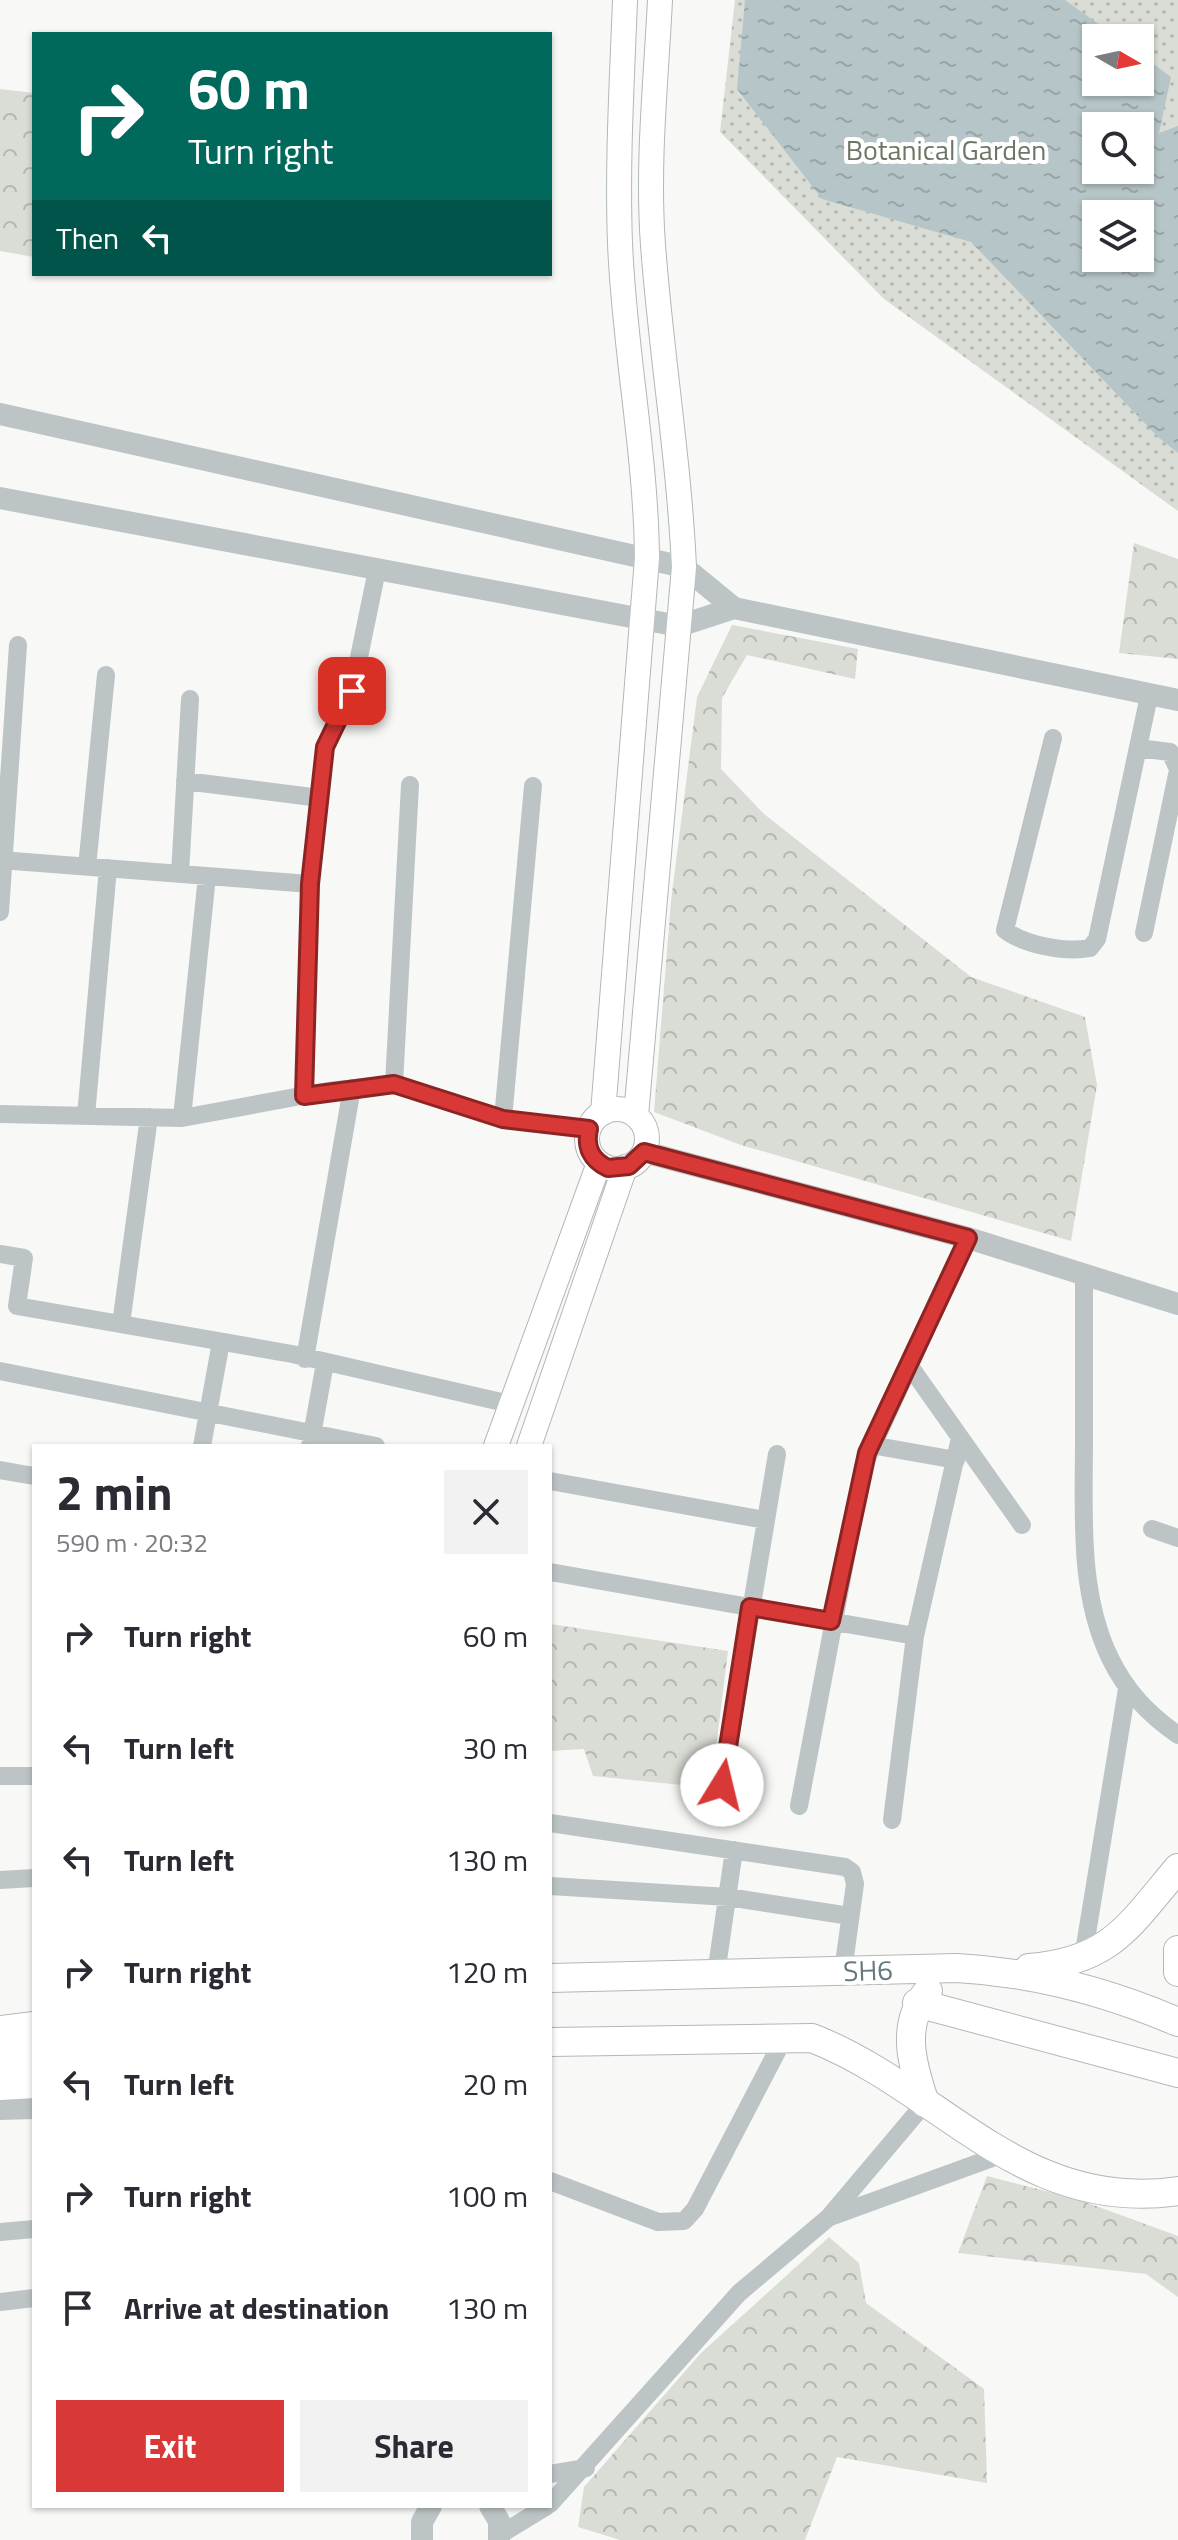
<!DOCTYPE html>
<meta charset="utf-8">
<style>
:root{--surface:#fff;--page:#f2f2f3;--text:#2b2b33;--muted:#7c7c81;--accent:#d83836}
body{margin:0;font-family:"Titillium Web",sans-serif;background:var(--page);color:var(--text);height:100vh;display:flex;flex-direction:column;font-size:30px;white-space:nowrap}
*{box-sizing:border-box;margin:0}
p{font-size:26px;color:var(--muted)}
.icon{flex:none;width:44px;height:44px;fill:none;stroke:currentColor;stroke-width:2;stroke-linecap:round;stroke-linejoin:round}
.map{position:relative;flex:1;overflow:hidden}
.sheet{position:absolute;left:32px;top:1444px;width:520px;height:1064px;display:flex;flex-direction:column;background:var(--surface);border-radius:0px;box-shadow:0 2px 6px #0004}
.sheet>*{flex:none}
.guide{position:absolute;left:32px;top:32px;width:520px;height:244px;border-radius:0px;box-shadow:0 2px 6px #0004;background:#00695c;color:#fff;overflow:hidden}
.needle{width:52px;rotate:99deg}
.fabs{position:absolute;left:1082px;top:24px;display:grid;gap:16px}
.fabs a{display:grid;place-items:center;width:72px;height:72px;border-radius:0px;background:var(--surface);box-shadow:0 2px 6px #0004;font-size:40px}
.pin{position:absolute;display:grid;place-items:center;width:68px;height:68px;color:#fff;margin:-34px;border-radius:16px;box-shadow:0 4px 12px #0006}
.me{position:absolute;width:88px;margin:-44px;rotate:9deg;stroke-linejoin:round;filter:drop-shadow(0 0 6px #0008)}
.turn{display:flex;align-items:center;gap:28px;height:168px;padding:0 24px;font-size:36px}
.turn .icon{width:104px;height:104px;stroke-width:2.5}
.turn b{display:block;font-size:56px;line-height:68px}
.then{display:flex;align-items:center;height:76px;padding:0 24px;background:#0003;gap:16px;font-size:30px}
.round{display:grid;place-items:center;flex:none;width:84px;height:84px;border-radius:0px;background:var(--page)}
.head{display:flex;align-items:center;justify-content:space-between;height:136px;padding:0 24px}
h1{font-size:48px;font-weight:700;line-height:60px}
.action{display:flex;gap:16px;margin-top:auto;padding:16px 24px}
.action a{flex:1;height:92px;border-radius:0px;background:var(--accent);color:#fff;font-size:32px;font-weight:700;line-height:92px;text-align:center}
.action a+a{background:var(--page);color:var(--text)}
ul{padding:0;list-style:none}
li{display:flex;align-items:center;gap:24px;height:112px;padding:0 24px}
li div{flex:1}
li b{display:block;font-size:30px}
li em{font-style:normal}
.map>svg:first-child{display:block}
.green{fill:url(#green-dots);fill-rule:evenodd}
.forest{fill:url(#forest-crowns)}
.water{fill:url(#water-ripples);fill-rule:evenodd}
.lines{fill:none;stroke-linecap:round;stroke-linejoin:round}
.secondary-casing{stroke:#b0b8ba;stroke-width:26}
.primary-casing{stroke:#b1b8ba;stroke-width:30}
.minor{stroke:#bdc4c5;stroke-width:18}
.tertiary{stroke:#bdc4c5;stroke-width:22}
.secondary{stroke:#fff;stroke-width:24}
.primary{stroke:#fff;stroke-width:28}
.route-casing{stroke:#8c2423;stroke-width:20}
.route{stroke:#d83836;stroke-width:14}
.labels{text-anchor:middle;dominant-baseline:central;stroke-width:8;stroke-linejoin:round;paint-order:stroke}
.park-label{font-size:28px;fill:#6b7764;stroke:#fff}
.street-label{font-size:28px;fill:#657a7f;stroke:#fff}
</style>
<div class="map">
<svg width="1178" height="2540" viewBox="0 0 1178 2540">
<defs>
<pattern id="green-dots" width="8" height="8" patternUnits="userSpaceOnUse" patternTransform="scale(2)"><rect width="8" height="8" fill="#d9ddd5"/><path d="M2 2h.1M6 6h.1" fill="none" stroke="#b4b8b2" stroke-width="1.8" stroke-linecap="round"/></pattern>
<pattern id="forest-crowns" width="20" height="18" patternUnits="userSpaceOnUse" patternTransform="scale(2)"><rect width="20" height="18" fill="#d9ddd5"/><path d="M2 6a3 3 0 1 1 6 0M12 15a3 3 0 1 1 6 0" fill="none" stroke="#b4b8b2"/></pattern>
<pattern id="water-ripples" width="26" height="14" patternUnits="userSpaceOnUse" patternTransform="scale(2)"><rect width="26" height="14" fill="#b6c5c7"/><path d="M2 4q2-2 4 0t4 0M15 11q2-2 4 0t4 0" fill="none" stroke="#98a5a7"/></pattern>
</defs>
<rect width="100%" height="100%" fill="#f8f8f6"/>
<!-- green -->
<path class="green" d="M 735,0 L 1178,0 L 1178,511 L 884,299 L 720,132 ZM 1096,38 L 1140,38 L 1140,82 L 1096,82 ZM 1096,126 L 1140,126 L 1140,170 L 1096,170 ZM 1096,214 L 1140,214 L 1140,258 L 1096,258 Z"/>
<!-- forest -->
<path class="forest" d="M 0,89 L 34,93 L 34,257 L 0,251 Z
M 1134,543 L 1178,559 L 1178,659 L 1119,653 Z
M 732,625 L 858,649 L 855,679 L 747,655 L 722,698 L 721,769 L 764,814 L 971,977 L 1085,1017 L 1097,1085 L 1071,1241 L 741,1145 L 654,1112 L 671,901 L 697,697 Z
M 550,1624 L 728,1651 L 711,1788 L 593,1776 L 584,1749 L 550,1751 Z
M 987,2176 L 1077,2199 L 1178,2236 L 1178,2297 L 1146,2274 L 958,2253 Z
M 829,2237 L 859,2263 L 866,2303 L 984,2389 L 987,2483 L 837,2457 L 805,2540 L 620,2540 L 578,2527 L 584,2487 L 701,2353 Z"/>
<!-- water -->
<path class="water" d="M 745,0 L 1065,0 L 1118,38 L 1096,38 L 1096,82 L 1140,82 L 1140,54 L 1171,77 L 1159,133 L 1178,126 L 1178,453 L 1158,437 L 971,242 L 822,199 L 737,89 ZM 1096,126 L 1140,126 L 1140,170 L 1096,170 ZM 1096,214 L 1140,214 L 1140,258 L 1096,258 Z"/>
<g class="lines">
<defs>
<path id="secondary" d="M587 1139a30 30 0 1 1 60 0a30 30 0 1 1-60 0Z
M 603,1113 L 647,558 C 646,452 624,348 620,243 C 617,162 622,81 625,0
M 636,1116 L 684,567 C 679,459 661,353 653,245 C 647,164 656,81 660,0
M 496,1446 L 599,1163
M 529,1446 L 625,1167
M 0,2046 L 34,2041
M 0,2065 L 34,2064"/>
<path id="primary" d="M 1178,1950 L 1178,1972
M 1029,1968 C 1111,1961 1128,1927 1178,1868
M 550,1978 L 957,1968 C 1033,1972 1108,1992 1178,2022
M 917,2003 L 1178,2073
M 0,2030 L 34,2026
M 550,2042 L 812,2038 C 942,2089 1022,2214 1178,2191
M 0,2086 L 34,2084
M 925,2103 C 912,2065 900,2025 928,1991"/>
</defs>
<!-- secondary casing -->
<use href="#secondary" class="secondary-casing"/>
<!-- primary casing -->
<use href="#primary" class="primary-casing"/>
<!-- minor -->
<path class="minor" d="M 1053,738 L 1005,930 C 1024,945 1067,953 1090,948 L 1097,939 L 1149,696
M 1138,748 L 1170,752 L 1178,769
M 185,781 L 320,798
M 0,860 L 310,884
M 87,867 L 106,675
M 180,874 L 190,699
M 0,912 L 18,645
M 1144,933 L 1178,770
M 394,1084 L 410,785
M 304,1096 L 310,884 L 325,747 L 352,691 L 377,570
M 0,1114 L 182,1118 L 328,1091 L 394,1084 L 503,1119 L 589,1129
M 86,1116 L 108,868
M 182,1118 L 207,876
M 503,1119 L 533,786
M 0,1254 L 24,1258 L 17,1306 L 292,1354 L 510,1404
M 1084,1275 C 1084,1330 1084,1385 1084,1440 C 1084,1512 1078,1592 1110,1658 C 1126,1691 1148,1714 1178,1735
M 121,1324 L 149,1117
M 305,1359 L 352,1088
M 909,1365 L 1022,1525
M 0,1371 L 376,1446
M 871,1445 L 956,1460
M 202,1446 L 221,1342
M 310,1446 L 325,1363
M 0,1470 L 34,1476
M 550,1481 L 765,1520
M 1152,1529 L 1178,1538
M 550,1572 L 915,1636
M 0,1776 L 34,1776
M 722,1785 L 777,1454
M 799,1806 L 863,1467 L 968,1238
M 892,1820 L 915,1636 L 960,1438
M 550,1823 L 845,1867 L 852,1872 L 855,1884 L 843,1971
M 0,1880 L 34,1878
M 550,1886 L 728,1897 L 850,1916
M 1083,1958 L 1127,1689
M 716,1974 L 734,1850
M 550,2181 L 658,2222 L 684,2221 L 695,2209 L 784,2038
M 830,2217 L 1003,2154
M 0,2232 L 34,2229
M 0,2302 L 34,2298
M 550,2474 L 586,2468
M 550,2504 L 739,2293 L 828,2218 L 925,2103
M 501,2534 L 547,2506"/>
<!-- tertiary -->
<path class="tertiary" d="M 0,414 L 684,567 L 734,608 L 1178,700
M 0,498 L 679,626 L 734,608
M 644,1152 L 968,1238 L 1178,1304
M 0,2109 L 34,2108
M 490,2506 L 499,2521 L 499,2540
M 422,2540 L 422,2522 L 431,2506"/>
<!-- secondary -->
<use href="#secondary" class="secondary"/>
<!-- primary -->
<use href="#primary" class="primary"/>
</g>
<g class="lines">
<defs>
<path id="route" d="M 352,691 L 325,747 L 310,884 L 304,1096 L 394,1084 L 503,1119 L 589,1129 C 585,1147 591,1160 608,1168 L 629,1166 L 644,1152 L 968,1238 L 867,1453 L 831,1621 L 750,1607 L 722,1785"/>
</defs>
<!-- route casing -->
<use href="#route" class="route-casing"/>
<!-- route -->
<use href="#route" class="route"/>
</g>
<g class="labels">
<!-- park labels -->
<g class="park-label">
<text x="946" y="149">Botanical Garden</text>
</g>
<!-- street labels -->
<g class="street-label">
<text transform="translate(868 1970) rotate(-2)">SH6</text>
</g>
</g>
</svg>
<div class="fabs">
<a><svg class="needle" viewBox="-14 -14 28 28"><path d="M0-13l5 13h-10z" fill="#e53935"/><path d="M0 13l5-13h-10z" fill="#7c7c81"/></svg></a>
<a><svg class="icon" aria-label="search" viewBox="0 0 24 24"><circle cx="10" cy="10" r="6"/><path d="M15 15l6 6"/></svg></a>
<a><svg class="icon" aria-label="layers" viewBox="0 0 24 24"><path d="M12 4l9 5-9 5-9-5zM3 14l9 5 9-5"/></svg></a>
</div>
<div class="pin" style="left:352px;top:691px;background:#d93025"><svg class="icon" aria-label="arrive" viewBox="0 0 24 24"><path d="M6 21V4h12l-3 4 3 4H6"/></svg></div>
<svg class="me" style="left:722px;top:1785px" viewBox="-20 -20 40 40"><circle r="19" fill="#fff"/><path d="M0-13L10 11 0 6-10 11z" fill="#d83836"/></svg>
<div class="guide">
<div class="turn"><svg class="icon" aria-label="right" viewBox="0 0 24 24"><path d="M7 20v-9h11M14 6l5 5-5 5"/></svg><div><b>60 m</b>Turn right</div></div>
<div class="then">Then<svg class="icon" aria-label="left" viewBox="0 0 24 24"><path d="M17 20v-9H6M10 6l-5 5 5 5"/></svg></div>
</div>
<section class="sheet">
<div class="head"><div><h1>2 min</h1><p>590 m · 20:32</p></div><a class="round"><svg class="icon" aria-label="close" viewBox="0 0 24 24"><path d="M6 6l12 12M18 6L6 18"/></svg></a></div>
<ul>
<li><svg class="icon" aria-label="right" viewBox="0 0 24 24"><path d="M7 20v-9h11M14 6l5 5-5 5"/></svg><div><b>Turn right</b></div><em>60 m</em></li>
<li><svg class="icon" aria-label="left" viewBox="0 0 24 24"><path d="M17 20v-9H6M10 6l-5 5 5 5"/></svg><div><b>Turn left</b></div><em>30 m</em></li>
<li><svg class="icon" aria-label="left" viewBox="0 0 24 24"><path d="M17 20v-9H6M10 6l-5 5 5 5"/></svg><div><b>Turn left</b></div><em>130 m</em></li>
<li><svg class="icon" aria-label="right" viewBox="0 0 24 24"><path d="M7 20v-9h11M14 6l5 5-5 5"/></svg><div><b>Turn right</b></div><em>120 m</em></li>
<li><svg class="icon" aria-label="left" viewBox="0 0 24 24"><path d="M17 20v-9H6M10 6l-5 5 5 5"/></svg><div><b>Turn left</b></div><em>20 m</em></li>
<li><svg class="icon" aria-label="right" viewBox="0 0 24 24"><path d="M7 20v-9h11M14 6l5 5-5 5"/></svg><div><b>Turn right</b></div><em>100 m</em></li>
<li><svg class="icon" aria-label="arrive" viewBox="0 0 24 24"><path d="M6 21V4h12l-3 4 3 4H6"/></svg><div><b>Arrive at destination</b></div><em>130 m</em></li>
</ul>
<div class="action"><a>Exit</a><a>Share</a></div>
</section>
</div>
